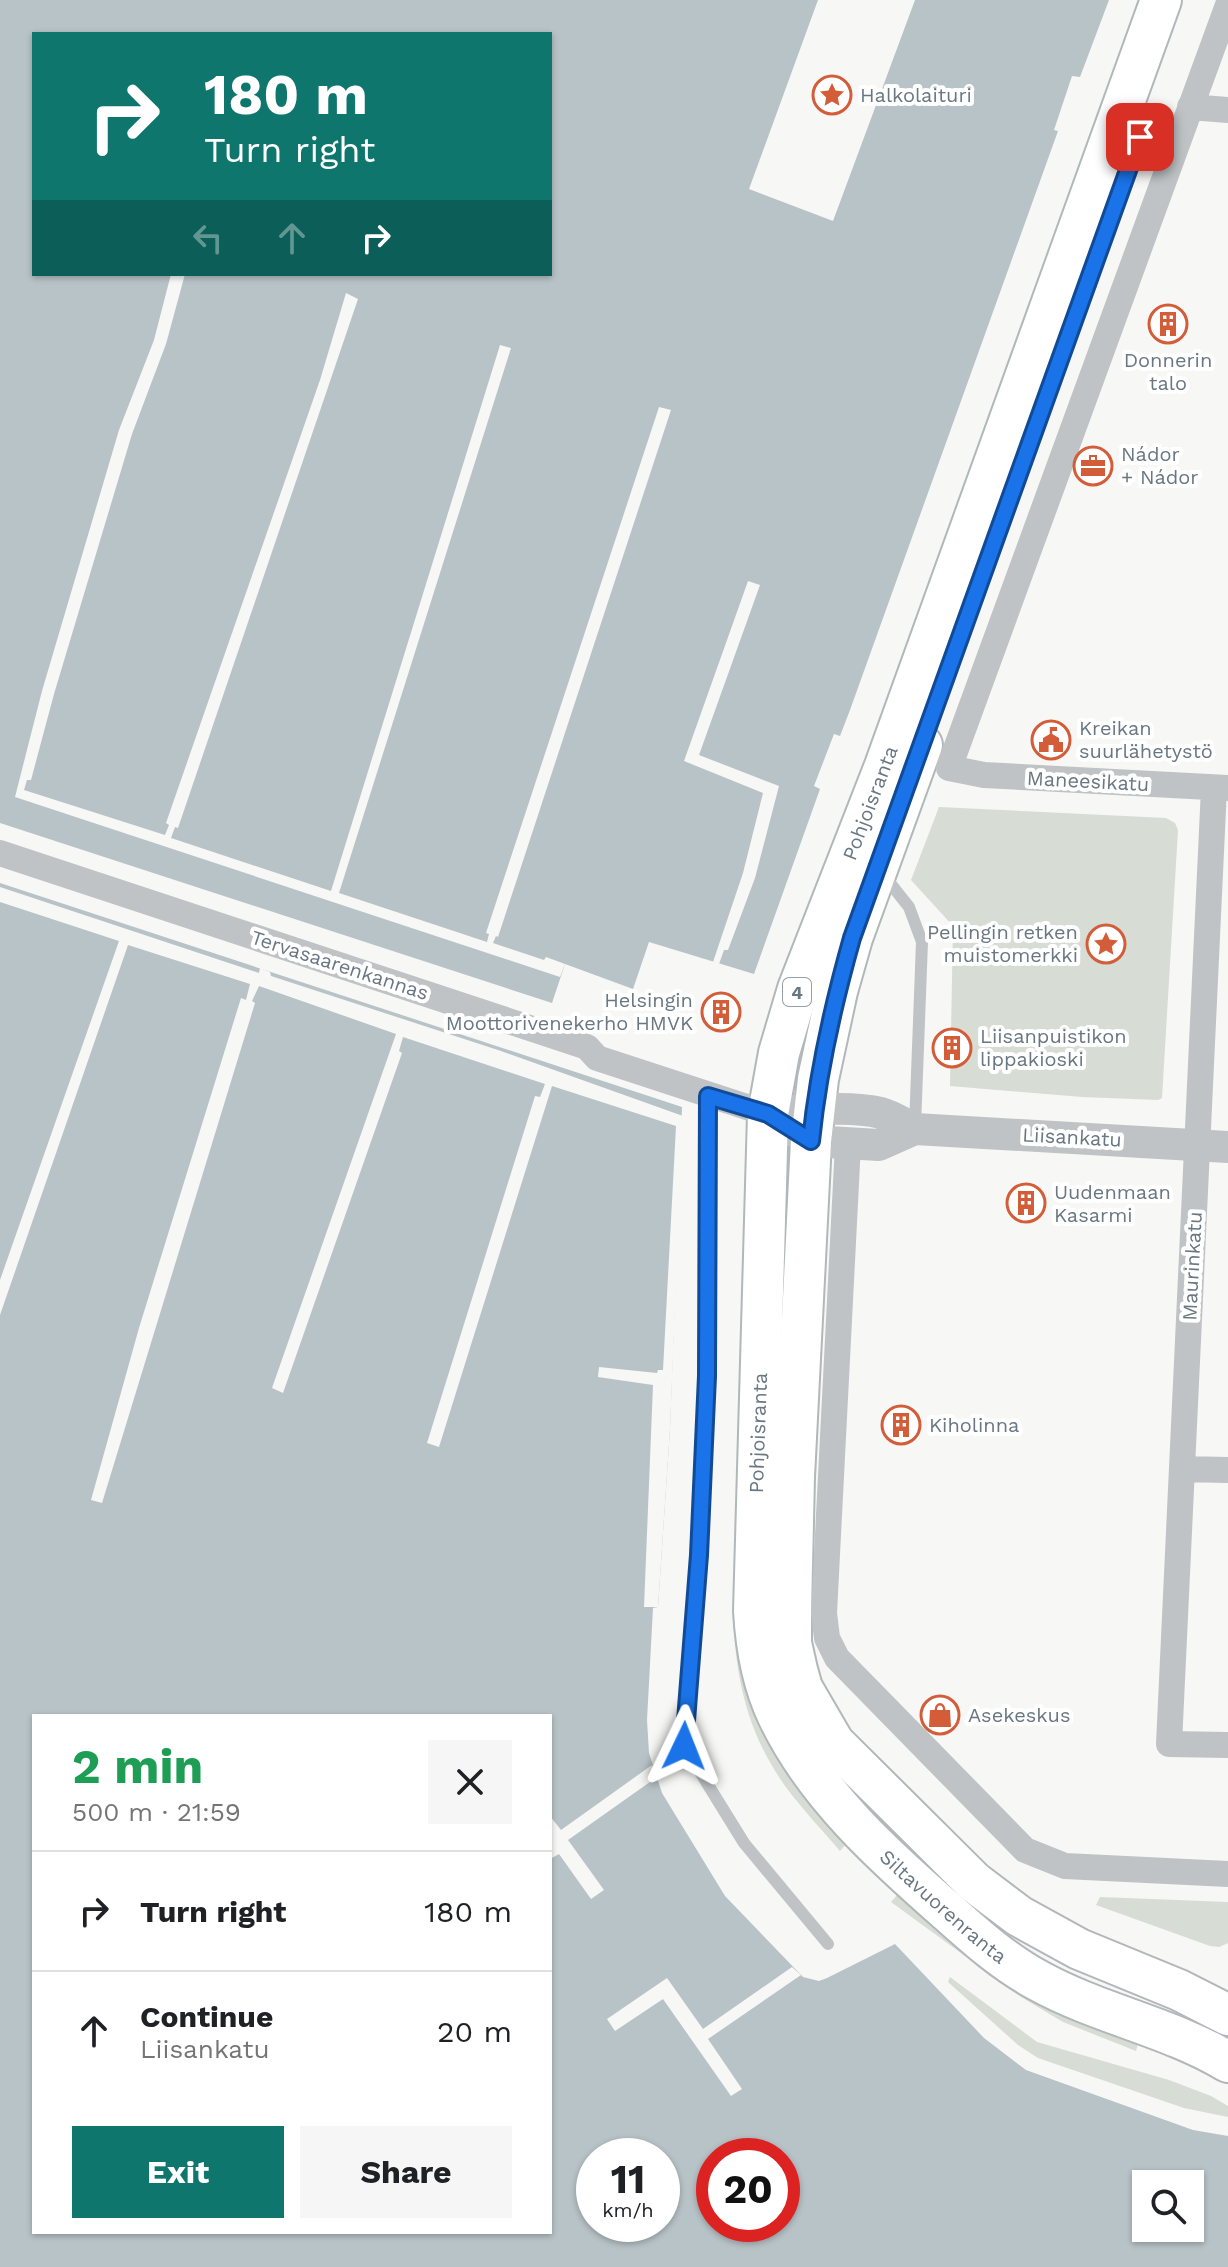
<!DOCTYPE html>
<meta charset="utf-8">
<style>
:root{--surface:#fff;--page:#f6f6f6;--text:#202124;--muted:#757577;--line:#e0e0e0;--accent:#0f766e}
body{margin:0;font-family:"Work Sans",sans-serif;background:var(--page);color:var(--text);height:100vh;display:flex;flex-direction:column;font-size:30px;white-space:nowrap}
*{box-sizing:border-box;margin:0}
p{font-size:26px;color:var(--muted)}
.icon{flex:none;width:44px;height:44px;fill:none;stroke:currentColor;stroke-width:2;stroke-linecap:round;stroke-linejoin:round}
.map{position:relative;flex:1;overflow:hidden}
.panel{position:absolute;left:32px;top:1714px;width:520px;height:520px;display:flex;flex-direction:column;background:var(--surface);border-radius:0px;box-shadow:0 2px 6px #0004}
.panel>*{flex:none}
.top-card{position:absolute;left:32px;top:32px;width:520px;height:244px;border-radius:0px;box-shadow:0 2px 6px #0004;background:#0f766e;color:#fff;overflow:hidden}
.fabs{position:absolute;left:1132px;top:2170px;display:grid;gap:16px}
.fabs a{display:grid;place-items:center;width:72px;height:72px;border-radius:0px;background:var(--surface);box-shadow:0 2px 6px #0004;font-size:40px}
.speed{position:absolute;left:576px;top:2138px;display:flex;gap:16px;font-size:40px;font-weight:700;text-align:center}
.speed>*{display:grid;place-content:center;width:104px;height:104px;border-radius:50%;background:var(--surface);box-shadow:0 2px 6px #0004;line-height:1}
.speed small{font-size:20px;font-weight:400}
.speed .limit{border:12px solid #d22;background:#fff;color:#111}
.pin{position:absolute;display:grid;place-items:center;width:68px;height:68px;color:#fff;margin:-34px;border-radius:16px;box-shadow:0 4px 12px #0006}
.me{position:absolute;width:88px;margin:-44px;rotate:2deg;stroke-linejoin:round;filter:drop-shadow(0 0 6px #0008)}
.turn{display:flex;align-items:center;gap:28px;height:168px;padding:0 40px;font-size:36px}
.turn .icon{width:104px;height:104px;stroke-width:2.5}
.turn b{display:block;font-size:56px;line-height:68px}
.lanes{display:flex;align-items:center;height:76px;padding:0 40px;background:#0003;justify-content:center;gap:40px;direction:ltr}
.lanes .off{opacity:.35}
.round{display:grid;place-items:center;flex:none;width:84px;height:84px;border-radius:0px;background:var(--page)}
.headline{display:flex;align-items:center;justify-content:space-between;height:136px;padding:0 40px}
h1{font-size:48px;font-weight:700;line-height:60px;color:#1e9e55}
.cta{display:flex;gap:16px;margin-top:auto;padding:16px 40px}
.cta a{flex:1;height:92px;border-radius:0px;background:var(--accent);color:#fff;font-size:32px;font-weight:700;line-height:92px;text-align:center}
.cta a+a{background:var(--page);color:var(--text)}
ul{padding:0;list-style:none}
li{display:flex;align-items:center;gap:24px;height:120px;padding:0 40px;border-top:2px solid var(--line)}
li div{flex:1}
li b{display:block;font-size:30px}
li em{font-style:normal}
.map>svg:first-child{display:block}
.green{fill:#d7dcd4}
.water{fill:#b8c3c7;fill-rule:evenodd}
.pier{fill:#f7f7f5}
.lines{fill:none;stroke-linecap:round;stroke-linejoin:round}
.primary-casing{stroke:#b2b7ba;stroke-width:44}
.service{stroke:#bfc3c6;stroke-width:12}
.minor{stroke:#bfc3c6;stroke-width:26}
.tertiary{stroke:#bfc3c6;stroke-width:32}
.primary{stroke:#fff;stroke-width:40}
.route-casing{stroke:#114b97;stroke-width:20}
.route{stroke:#1a73e8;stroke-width:14}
.labels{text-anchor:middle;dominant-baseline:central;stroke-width:8;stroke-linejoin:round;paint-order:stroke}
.shield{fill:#fff;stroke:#96a0a8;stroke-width:2}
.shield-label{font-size:18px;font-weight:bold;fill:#697783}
.poi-label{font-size:20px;fill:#697783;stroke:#fff;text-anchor:start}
.street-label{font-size:20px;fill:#697783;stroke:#fff}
</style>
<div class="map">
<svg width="1228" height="2267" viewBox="0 0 1228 2267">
<rect width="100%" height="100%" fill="#f7f7f5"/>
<!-- green -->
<path class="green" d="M 939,807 L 1166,818 L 1175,823 L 1178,830 L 1162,1098 L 1158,1100 L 1082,1097 L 950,1086 L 953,926 L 911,880 Z
M 733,1586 L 744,1590 L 847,1843 L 840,1851 C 823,1831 804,1811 788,1790 C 742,1728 732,1661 733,1586 Z
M 898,1894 L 1139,2039 L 1136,2051 L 1063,2022 L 1021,1997 L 891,1902 Z
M 1100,1897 L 1228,1902 L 1228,1943 L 1219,1947 L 1210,1946 L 1096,1905 Z
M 950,1977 L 1037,2042 L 1169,2080 L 1211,2096 L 1228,2106 L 1228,2117 L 1184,2108 L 1038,2058 L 1018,2045 L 948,1982 Z"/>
<!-- water -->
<path class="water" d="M 0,0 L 1109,0 L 1080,77 L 1072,76 L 1054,130 L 1058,131 L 850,710 L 840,736 L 834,734 L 814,786 L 820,789 L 754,974 L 649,942 L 633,989 L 565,964 L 552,1003 L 0,823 ZM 34,34 L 550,34 L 550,274 L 34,274 Z
M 0,883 L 682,1107 L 670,1429 L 658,1607 L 653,1608 L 647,1720 L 649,1753 L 662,1793 L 725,1896 L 803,1977 L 819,1981 L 827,1978 L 895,1944 L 984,2038 L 1026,2070 L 1193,2130 L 1228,2136 L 1228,2267 L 0,2267 ZM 34,1716 L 550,1716 L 550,2232 L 34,2232 ZM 594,2156 L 662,2156 L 662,2224 L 594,2224 ZM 714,2156 L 782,2156 L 782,2224 L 714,2224 ZM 1146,2184 L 1190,2184 L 1190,2228 L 1146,2228 Z"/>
<!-- pier -->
<path class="pier" d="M 818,0 L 915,0 L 833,221 L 749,189 Z
M 171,274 L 185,274 L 166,344 L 132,434 L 54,694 L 31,780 L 27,780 L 24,790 L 165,835 L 169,825 L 166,823 L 320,380 L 346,293 L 358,299 L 178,828 L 175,827 L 171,838 L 331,891 L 500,345 L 511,348 L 339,893 L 487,942 L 489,934 L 486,933 L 659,407 L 671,410 L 498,937 L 496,936 L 493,943 L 544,960 L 546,957 L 565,964 L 560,977 L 15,797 L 42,691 L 119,430 L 154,340 Z
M 748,581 L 760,585 L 699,755 L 779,786 L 755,878 L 728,950 L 724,950 L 719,964 L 713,962 L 743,873 L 763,793 L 684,761 Z
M 0,887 L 259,973 L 260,968 L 270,972 L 271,976 L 498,1050 L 683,1116 L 670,1429 L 658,1607 L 644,1607 L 653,1385 L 598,1377 L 599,1367 L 657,1373 L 658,1370 L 663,1370 L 676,1126 L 552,1086 L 439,1447 L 427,1443 L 535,1096 L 540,1097 L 545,1084 L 403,1037 L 399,1051 L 402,1053 L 283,1393 L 272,1388 L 396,1034 L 259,986 L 252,1001 L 255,1003 L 102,1503 L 91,1500 L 139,1328 L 241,998 L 246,1000 L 250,984 L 128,945 L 0,1315 L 0,1280 L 119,941 L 0,902 Z
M 652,1765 L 657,1777 L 568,1840 L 604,1890 L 591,1899 L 559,1854 L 550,1859 L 552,1846 L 550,1816 L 561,1830 Z
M 792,1967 L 801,1975 L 708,2039 L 742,2089 L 731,2096 L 663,1999 L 615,2031 L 607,2019 L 667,1978 L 703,2029 Z"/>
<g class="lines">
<defs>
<g id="primary">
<path id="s1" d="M 1161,0 L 885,766 L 798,989 L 779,1053 L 768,1114 L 754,1611 C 756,1647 762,1683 778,1716 C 815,1794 884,1856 948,1912 C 976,1937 1005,1963 1039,1981 C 1099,2014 1170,2027 1228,2062"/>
<path d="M 922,745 L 852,938 L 837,991 L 818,1079 L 811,1141 L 794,1477 L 791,1612 L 791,1643 L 797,1670 L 802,1688 L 834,1743 L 974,1882 L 1019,1916 L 1079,1949 L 1179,1990 L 1228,2015"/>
</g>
</defs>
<!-- primary casing -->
<use href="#primary" class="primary-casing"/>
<!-- service -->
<path class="service" d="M 882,873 L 909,907 L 922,942 L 915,1126
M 708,1096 L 707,1376 L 699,1555 L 684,1746 L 744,1843 L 828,1944"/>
<!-- minor -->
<path class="minor" d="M 1228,5 L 949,768 L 984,775 L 1228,788
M 1190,107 L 1228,110
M 1214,788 L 1169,1744 L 1228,1745
M 0,853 L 587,1047 L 597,1058 L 768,1114
M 848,1144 L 824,1613 L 827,1638 L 837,1658 L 1025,1850 L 1065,1866 L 1228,1874
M 1183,1469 L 1228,1470"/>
<!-- tertiary -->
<path class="tertiary" d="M 768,1114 C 800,1110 849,1105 881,1113 C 892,1116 904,1124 915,1129 L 1228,1147
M 791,1129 L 811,1141 L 879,1145 L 915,1129"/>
<!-- primary -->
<use href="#primary" class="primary"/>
</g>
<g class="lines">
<defs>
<path id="route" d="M 684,1746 L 699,1555 L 707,1376 L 708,1096 L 768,1114 L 811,1141 C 818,1071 833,1005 852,938 L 1140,137"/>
</defs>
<!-- route casing -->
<use href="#route" class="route-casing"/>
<!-- route -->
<use href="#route" class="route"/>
</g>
<!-- icons -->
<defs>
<symbol id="sight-ring" viewBox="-11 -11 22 22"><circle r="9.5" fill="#fff" stroke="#d35d39" stroke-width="1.5"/><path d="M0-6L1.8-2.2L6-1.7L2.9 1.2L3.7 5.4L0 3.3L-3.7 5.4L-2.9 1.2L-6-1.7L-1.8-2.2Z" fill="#d35d39"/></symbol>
<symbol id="building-ring" viewBox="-11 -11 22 22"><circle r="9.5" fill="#fff" stroke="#d35d39" stroke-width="1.5"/><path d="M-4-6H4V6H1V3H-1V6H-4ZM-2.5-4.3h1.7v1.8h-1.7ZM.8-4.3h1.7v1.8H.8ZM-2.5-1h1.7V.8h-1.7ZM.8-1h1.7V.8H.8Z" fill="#d35d39"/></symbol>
<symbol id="office-ring" viewBox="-11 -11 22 22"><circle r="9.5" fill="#fff" stroke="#d35d39" stroke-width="1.5"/><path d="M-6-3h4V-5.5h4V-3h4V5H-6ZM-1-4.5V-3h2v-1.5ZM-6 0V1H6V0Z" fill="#d35d39"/></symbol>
<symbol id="civic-ring" viewBox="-11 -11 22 22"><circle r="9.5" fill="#fff" stroke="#d35d39" stroke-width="1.5"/><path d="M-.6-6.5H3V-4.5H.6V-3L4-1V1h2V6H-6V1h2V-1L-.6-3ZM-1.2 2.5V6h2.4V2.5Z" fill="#d35d39"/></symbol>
<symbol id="shop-ring" viewBox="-11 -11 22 22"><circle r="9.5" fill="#fff" stroke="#d35d39" stroke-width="1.5"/><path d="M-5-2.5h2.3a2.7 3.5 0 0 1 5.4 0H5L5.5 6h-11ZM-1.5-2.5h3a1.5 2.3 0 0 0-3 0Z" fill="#d35d39"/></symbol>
</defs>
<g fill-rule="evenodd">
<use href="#sight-ring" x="810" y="73" width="44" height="44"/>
<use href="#building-ring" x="1146" y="302" width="44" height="44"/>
<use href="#office-ring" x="1071" y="444" width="44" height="44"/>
<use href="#civic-ring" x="1029" y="718" width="44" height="44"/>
<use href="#sight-ring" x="1084" y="922" width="44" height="44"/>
<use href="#building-ring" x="699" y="990" width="44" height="44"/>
<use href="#building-ring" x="930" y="1026" width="44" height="44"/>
<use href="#building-ring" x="1004" y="1181" width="44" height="44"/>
<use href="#building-ring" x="879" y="1403" width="44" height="44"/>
<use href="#shop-ring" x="918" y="1693" width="44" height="44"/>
</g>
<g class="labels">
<!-- shield labels -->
<rect class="shield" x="783" y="978" width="28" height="28" rx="6"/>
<g class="shield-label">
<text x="797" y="992">4</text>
</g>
<!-- poi labels -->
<g class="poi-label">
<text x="860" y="95">Halkolaituri</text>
<text x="1168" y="360" text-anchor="middle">Donnerin<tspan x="1168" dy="23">talo</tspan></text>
<text x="1121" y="454">Nádor<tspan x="1121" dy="23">+ Nádor</tspan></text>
<text x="1079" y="728">Kreikan<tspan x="1079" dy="23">suurlähetystö</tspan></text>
<text x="1078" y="932" text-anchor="end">Pellingin retken<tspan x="1078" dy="23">muistomerkki</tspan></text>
<text x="693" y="1000" text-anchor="end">Helsingin<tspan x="693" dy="23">Moottorivenekerho HMVK</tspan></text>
<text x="980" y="1036">Liisanpuistikon<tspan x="980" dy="23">lippakioski</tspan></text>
<text x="1054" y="1192">Uudenmaan<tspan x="1054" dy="23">Kasarmi</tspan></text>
<text x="929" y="1425">Kiholinna</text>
<text x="968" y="1715">Asekeskus</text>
</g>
<!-- street labels -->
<g class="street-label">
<text transform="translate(1088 781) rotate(3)">Maneesikatu</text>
<text transform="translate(870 803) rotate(-69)">Pohjoisranta</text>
<text transform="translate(340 965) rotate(18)">Tervasaarenkannas</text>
<text transform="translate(1072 1137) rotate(3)">Liisankatu</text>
<text transform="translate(1192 1266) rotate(-87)">Maurinkatu</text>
<text transform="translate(758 1433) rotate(-88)">Pohjoisranta</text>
<text stroke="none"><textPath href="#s1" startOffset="2042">Siltavuorenranta</textPath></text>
</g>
</g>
</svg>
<div class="fabs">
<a><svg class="icon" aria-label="search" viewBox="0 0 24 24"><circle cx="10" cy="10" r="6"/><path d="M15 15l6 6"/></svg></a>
</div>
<div class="speed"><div>11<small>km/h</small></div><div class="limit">20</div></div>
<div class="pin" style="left:1140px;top:137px;background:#d93025"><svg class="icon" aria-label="arrive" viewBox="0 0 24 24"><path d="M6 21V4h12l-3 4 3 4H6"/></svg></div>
<svg class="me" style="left:684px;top:1746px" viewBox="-20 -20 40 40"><path d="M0-17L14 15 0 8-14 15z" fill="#1a73e8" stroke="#fff" stroke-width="4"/></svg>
<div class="top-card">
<div class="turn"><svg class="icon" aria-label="right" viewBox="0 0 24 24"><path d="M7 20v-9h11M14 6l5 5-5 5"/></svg><div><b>180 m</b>Turn right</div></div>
<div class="lanes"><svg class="icon off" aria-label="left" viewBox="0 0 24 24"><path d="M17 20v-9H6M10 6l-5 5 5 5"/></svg><svg class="icon off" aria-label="ahead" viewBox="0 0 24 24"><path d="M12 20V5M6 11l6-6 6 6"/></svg><svg class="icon" aria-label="right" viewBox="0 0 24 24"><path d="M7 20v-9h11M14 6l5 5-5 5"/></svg></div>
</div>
<section class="panel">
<div class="headline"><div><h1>2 min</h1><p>500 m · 21:59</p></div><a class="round"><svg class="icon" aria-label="close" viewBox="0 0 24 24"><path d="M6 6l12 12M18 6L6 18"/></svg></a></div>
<ul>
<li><svg class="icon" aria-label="right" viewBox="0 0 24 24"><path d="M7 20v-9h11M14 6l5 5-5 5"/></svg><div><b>Turn right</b></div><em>180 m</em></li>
<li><svg class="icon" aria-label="ahead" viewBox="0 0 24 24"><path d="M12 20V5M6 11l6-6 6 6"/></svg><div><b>Continue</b><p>Liisankatu</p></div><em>20 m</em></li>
</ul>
<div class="cta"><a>Exit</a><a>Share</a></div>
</section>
</div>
